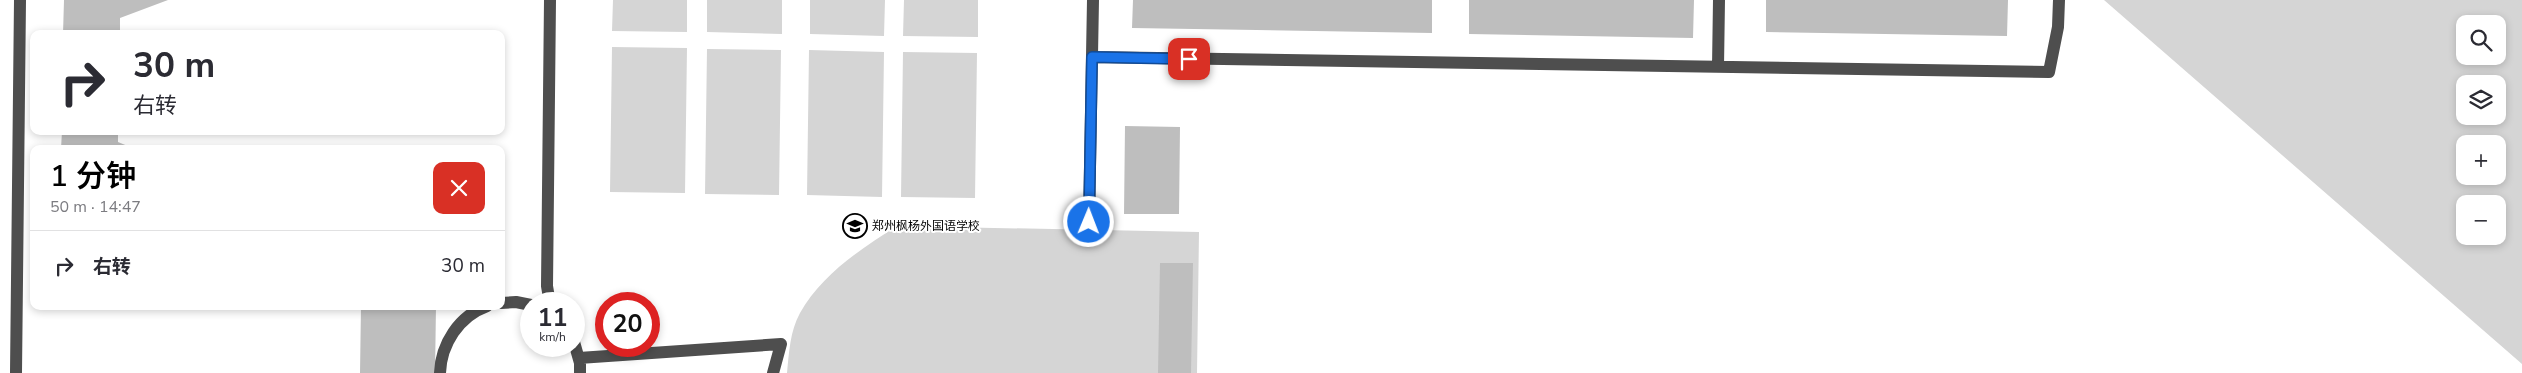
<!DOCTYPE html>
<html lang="zh">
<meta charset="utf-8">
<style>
:root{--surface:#fff;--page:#f2f2f3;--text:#2b2b33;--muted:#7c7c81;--line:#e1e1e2;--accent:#000}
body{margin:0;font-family:"Nunito Sans","Noto Sans SC",sans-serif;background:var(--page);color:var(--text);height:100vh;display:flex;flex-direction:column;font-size:19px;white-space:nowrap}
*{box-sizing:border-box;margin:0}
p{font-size:16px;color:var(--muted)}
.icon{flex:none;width:28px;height:28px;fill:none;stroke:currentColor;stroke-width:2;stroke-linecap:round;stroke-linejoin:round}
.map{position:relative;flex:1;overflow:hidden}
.drawer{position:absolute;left:30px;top:145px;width:475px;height:165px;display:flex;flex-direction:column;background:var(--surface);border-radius:10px;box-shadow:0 2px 8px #0003}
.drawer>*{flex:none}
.hud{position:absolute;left:30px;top:30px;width:475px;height:105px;border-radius:10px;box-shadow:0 2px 8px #0003;background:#fff;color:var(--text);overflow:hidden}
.buttons{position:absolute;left:2456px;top:15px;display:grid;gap:10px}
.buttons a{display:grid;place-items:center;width:50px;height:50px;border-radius:10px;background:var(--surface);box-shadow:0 2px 8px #0003;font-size:25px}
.speed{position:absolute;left:520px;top:292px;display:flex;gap:10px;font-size:25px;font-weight:700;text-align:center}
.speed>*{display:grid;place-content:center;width:65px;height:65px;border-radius:50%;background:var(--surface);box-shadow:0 2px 8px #0003;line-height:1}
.speed small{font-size:12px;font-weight:400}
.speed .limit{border:8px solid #d22;background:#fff;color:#111}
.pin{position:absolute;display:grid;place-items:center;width:42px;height:42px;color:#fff;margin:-21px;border-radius:10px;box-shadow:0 2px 8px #0006}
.me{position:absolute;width:55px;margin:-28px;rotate:1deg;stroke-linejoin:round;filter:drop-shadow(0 0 4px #0008)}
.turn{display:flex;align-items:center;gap:18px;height:105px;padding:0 20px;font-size:22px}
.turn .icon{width:65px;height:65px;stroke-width:2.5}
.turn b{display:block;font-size:35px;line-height:42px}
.round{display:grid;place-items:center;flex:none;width:52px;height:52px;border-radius:10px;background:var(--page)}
.head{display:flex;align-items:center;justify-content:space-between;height:85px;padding:0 20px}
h1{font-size:30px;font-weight:600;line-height:38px;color:var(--accent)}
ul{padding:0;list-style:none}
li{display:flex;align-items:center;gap:15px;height:70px;padding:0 20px;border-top:1px solid var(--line)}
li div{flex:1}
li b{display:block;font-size:19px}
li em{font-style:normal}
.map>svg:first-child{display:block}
.green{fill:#d5d5d5;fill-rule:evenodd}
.building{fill:#bebebe}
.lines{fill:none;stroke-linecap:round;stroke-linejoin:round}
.minor{stroke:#4e4e4e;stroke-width:12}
.route-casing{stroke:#114b97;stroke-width:12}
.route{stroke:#1a73e8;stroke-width:9}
.labels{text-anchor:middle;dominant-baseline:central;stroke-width:4;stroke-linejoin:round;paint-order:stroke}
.poi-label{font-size:12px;fill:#000;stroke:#fff;text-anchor:start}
</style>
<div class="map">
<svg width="2522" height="373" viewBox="0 0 2522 373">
<rect width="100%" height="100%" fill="#fff"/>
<!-- green -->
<path class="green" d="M 613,0 L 687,0 L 687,32 L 612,31 Z
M 707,0 L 782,0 L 782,34 L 707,32 Z
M 810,0 L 885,0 L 884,36 L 810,34 Z
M 904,0 L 978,0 L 978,37 L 903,36 Z
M 2104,0 L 2522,0 L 2522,364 ZM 2465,24 L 2498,24 L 2498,56 L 2465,56 ZM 2465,84 L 2498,84 L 2498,116 L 2465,116 ZM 2465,144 L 2498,144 L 2498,176 L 2465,176 ZM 2465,204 L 2498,204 L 2498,236 L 2465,236 Z
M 612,47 L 687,48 L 685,193 L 610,192 Z
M 707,49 L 781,50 L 779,195 L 705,194 Z
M 809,50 L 884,52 L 882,197 L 807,195 Z
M 903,52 L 977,53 L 975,198 L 901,197 Z
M 897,226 L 1199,232 L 1197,373 L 787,373 C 789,353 790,331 800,313 C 821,275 862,248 897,226 Z"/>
<!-- building -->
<path class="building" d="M 64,0 L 168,0 L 120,18 L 120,34 L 63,34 Z
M 1133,0 L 1432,0 L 1432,33 L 1132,28 Z
M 1469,0 L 1694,0 L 1693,38 L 1469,34 Z
M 1766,0 L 2008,0 L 2007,36 L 1766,32 Z
M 1125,126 L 1180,127 L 1179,214 L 1124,214 Z
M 62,131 L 118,131 L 118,142 L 135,149 L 61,149 Z
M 1160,263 L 1193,263 L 1191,373 L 1158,373 Z
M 361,306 L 436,306 L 435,373 L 360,373 Z"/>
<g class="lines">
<!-- minor -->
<path class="minor" d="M 1092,57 L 2049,72 L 2058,27 L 2059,0
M 1718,67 L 1719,0
M 1089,222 L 1093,0
M 501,303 L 516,302 L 531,305
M 550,304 L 547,286 L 550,0
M 574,342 L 580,363 L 580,373
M 579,358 L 781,344 L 773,373
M 16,373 L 20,0
M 440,373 C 441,344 459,316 487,306"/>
</g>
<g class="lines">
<defs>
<path id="route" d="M 1089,222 L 1092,57 L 1189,59"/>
</defs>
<!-- route casing -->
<use href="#route" class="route-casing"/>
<!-- route -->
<use href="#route" class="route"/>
</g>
<!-- icons -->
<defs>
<symbol id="school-ring" viewBox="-11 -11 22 22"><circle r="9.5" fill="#fff" stroke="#000" stroke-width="1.5"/><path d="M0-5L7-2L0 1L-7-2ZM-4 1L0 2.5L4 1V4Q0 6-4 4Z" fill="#000"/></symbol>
</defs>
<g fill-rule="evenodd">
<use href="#school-ring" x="841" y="212" width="28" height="28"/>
</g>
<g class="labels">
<!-- poi labels -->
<g class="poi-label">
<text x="872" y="226">郑州枫杨外国语学校</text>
</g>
</g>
</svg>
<div class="buttons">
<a><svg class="icon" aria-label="search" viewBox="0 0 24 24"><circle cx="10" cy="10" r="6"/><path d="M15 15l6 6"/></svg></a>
<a><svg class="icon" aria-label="layers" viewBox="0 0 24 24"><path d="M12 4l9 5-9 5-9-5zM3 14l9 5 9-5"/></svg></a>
<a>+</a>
<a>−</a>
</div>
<div class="speed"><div>11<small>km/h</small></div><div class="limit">20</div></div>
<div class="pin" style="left:1189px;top:59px;background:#d93025"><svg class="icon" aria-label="arrive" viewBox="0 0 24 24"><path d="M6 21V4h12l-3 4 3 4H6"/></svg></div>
<svg class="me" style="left:1089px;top:222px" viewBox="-20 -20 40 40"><circle r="17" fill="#1a73e8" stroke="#fff" stroke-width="3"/><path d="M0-11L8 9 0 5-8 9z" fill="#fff"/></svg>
<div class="hud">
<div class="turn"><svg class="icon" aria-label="right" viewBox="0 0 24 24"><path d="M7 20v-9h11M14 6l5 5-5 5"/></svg><div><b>30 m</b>右转</div></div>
</div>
<section class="drawer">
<div class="head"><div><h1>1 分钟</h1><p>50 m · 14:47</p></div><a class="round" style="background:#d93025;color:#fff"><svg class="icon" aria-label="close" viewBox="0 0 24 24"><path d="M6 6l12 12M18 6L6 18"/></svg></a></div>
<ul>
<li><svg class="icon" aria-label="right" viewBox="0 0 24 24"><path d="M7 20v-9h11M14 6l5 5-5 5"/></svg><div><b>右转</b></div><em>30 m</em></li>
</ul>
</section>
</div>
